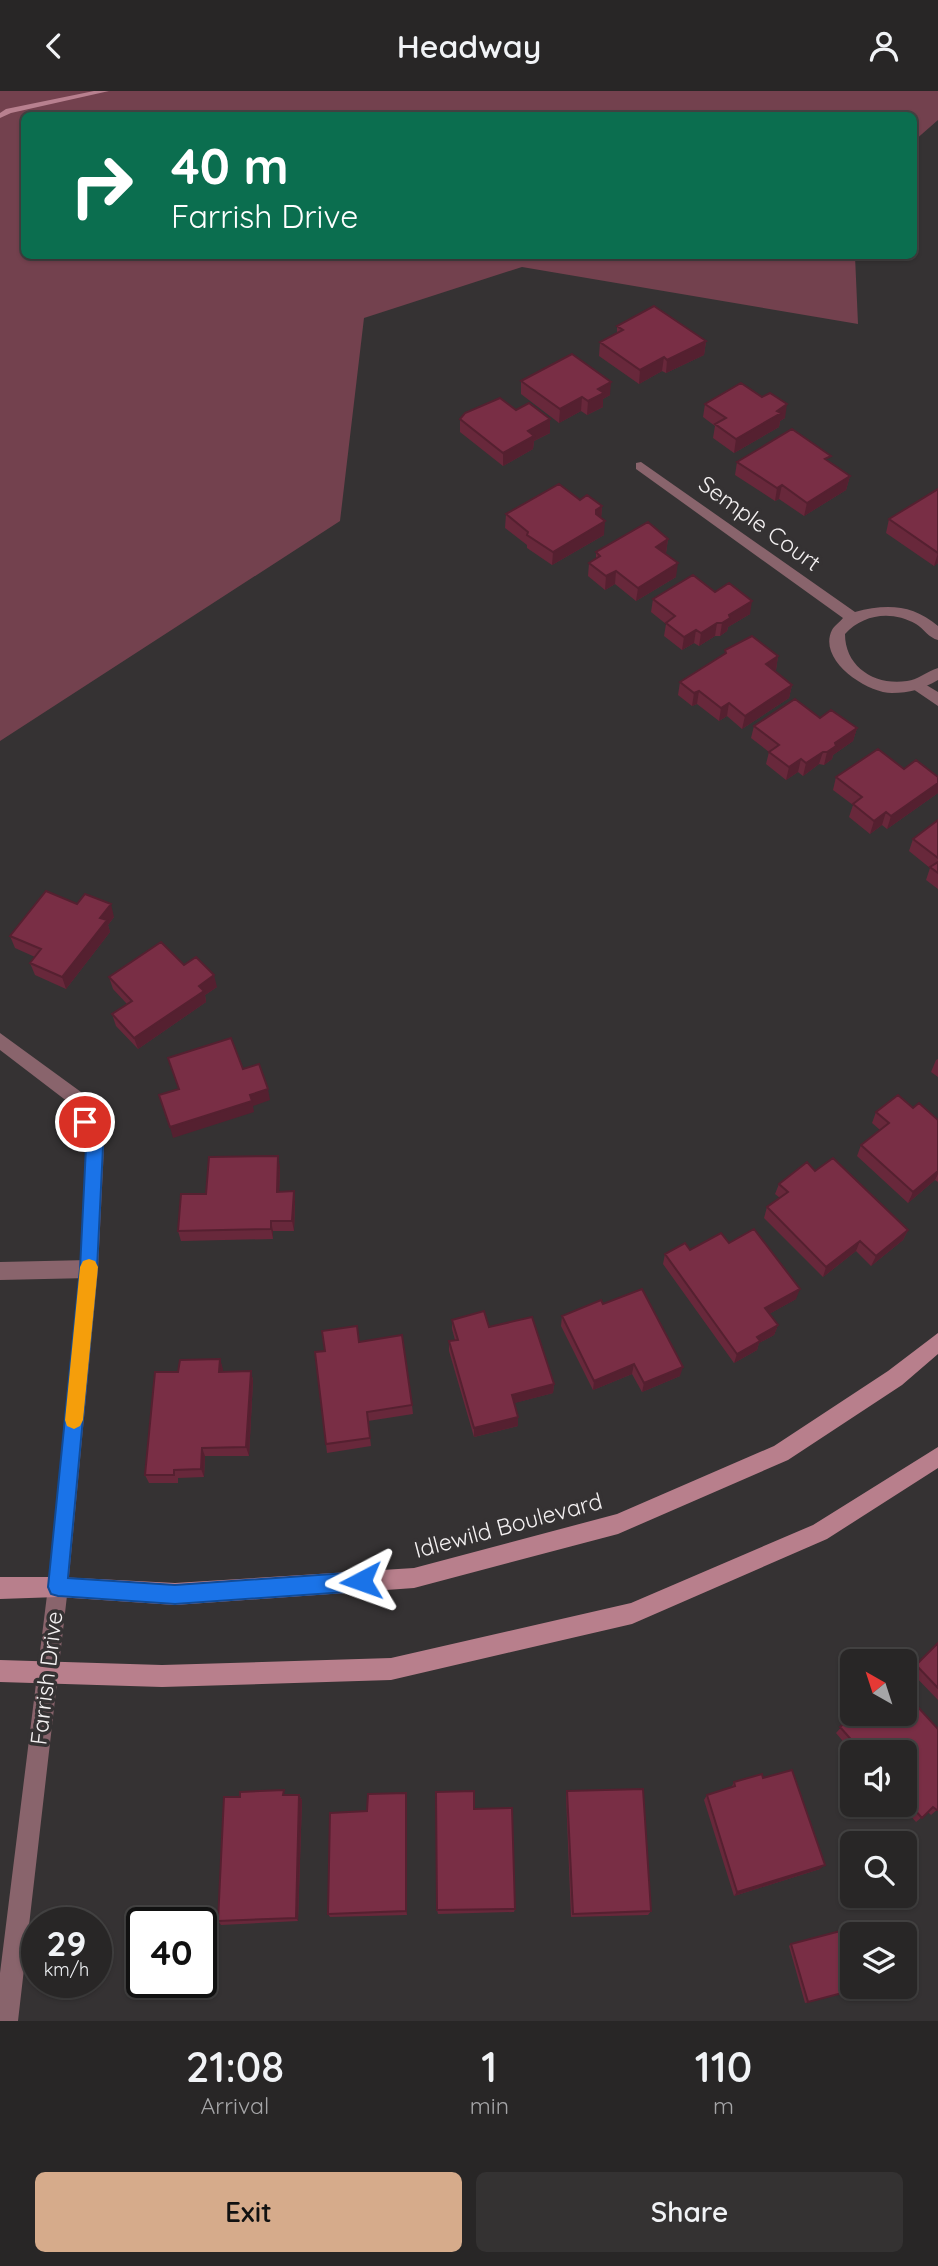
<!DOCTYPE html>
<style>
:root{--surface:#282626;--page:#343232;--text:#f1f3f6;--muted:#a5a5a7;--line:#444343;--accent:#d6ab8b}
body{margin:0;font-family:Quicksand,sans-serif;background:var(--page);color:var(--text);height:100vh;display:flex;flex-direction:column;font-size:26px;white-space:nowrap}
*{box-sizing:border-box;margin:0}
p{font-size:23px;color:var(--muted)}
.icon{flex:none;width:38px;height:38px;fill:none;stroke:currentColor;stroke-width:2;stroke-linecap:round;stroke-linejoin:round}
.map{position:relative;height:1930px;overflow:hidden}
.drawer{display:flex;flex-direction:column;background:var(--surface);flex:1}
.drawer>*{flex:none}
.hud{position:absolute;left:21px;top:21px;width:896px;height:147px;border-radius:10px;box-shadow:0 2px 5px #0004,0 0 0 2px var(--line);background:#0b6e4f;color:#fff;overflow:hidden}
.needle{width:46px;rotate:321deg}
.buttons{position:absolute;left:840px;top:1558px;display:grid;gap:14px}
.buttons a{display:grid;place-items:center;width:77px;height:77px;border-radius:10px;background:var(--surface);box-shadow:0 2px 5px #0004,0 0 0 2px var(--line);font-size:35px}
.speed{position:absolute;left:21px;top:1816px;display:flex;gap:14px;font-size:35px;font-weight:700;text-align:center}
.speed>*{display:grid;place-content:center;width:91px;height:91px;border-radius:50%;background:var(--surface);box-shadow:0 2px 5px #0004,0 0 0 2px var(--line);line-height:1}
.speed small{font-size:18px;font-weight:400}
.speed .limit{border:4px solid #111;border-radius:10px;background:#fff;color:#111}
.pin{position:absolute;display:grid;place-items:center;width:60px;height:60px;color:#fff;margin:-30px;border:4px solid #fff;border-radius:50%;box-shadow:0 2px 7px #0007}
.me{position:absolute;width:77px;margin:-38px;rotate:266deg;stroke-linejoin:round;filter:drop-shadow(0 0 5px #0008)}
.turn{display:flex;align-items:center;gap:24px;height:147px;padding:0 35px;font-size:32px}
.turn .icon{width:91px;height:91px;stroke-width:2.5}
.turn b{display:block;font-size:49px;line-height:60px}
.eta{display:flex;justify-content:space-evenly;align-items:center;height:119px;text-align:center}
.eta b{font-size:42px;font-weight:600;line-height:49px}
.action{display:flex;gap:14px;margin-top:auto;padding:14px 35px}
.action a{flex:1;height:80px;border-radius:10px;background:var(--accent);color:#111;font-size:28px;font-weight:600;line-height:80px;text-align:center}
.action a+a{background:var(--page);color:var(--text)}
header{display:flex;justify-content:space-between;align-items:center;height:91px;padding:0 35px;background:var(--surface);font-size:32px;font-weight:600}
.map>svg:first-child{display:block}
.green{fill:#73414e}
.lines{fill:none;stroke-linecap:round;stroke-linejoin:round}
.stream{fill:#b8808f;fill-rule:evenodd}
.lane{fill:#89646c;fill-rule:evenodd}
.street{fill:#89646c;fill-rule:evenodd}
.secondary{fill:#b87f8c;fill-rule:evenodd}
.wall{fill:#68283b}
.shaded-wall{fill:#552030}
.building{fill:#792e45;stroke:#552030;stroke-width:2}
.route{fill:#1a73e8;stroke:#114b97;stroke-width:2}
.slow{fill:#f59e0b}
.labels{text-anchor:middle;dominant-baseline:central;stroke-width:7;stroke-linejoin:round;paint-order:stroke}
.street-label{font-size:23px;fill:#f4f1f2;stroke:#353233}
</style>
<header><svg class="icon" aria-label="back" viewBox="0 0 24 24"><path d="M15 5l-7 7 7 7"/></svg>Headway<svg class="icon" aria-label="person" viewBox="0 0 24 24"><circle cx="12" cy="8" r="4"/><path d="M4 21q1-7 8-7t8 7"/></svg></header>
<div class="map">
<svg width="938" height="1930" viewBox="0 0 938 1930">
<rect width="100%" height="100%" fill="#353233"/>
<!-- green -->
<path class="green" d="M 0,0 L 938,0 L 938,29 L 914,50 L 914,24 L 24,24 L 24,164 L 855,165 L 858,233 L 522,176 L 364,227 L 340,430 L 0,650 Z"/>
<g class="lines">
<!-- stream -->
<path class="stream" d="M 94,0 L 109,0 L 11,22 L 0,27 L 0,22 L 6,18 Z"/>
<!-- lane -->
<path class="lane" d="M 918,589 L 938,601 L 938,615 L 913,598 L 910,594 L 913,590 Z
M 89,1169 L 96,1172 L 98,1178 L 96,1184 L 89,1187 L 0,1189 L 0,1171 Z"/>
<!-- street -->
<path class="street" d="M 641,371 L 855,521 C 886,513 912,513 938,535 L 938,549 C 929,547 924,538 916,533 C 892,519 863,523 845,543 C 845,576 875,595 907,590 C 918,589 927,580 938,577 L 938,589 C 922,598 910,602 892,602 C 867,602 817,569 832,539 C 834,535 840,531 843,527 L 636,378 L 636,372 Z
M 0,942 L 81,1001 L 104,1056 L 98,1178 L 68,1496 L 18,1930 L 0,1930 L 0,1882 L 48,1496 L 80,1178 L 86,1056 L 68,1011 L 0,959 Z"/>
<!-- secondary -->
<path class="secondary" d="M 938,1242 L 938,1263 L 902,1294 L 788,1369 L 618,1443 L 414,1497 L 175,1514 L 58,1506 L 0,1508 L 0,1486 L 58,1486 L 175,1492 L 414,1477 L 617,1423 L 774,1355 L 888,1280 Z
M 938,1356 L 938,1377 L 827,1448 L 632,1533 L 391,1589 L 162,1596 L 0,1591 L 0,1569 L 162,1574 L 391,1567 L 631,1512 L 813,1434 Z"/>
</g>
<!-- wall -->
<path class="wall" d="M 617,235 L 706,250 L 704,264 L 666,282 L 662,280 L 639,293 L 599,265 L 600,251 L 617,242 Z
M 521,290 L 610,304 L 603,308 L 603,316 L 587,324 L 581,320 L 559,332 L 521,303 Z
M 705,313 L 785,327 L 780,330 L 779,336 L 734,362 L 713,347 L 715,335 L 703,326 Z
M 516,319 L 550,328 L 550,342 L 534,350 L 533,358 L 503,375 L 460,341 L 460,328 Z
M 737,371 L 830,371 L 850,385 L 846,399 L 804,425 L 779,408 L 775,410 L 735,384 Z
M 938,398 L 938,472 L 934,475 L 886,442 L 889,428 Z
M 580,409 L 602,415 L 601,427 L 604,444 L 552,474 L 527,457 L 527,454 L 505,437 L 506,423 Z
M 668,448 L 666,462 L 665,462 L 676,486 L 636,510 L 615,493 L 605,499 L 588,485 L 589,472 L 596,468 L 596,461 Z
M 715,501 L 750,523 L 728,536 L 727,540 L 720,545 L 715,545 L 699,555 L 694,552 L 682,559 L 664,545 L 666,533 L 651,521 L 653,508 Z
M 725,559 L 778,565 L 776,579 L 774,580 L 792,594 L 789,607 L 742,638 L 727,625 L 719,630 L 697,613 L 692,615 L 678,604 L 680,591 L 725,563 Z
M 820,627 L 857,637 L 853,650 L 833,664 L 832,668 L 824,674 L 819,673 L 803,685 L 798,681 L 786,689 L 766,673 L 769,661 L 751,647 L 754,635 Z
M 904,678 L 938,702 L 887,738 L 882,734 L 870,743 L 849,726 L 853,714 L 833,699 L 836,686 Z
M 938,729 L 938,798 L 926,789 L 930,777 L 909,760 L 913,748 Z
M 77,813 L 114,826 L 108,834 L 110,841 L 66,898 L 35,884 L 30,872 L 35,866 L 15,857 L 10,845 Z
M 184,874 L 217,896 L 205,904 L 206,911 L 138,958 L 116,935 L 112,923 L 127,913 L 113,898 L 109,886 Z
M 938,968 L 938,986 L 931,981 L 936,969 Z
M 913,1017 L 938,1029 L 938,1091 L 935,1089 L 908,1112 L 857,1065 L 861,1054 L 880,1039 L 872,1032 L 876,1021 Z
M 280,1076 L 279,1101 L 294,1100 L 295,1111 L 294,1140 L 273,1140 L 273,1148 L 181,1150 L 178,1140 L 206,1103 Z
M 815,1080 L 908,1139 L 903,1149 L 871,1175 L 856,1160 L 823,1186 L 764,1127 L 767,1116 L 780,1107 L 775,1103 L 779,1093 Z
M 729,1152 L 796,1208 L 769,1223 L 778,1234 L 774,1244 L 759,1252 L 757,1259 L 734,1272 L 663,1173 L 665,1163 Z
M 562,1225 L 680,1285 L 642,1301 L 632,1283 L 593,1299 L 561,1235 Z
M 452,1229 L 554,1293 L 553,1302 L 514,1312 L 518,1326 L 518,1335 L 474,1346 L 449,1260 L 449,1250 L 455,1249 L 452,1238 Z
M 359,1251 L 412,1314 L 413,1323 L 368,1330 L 371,1355 L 327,1362 L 326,1353 L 325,1260 Z
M 220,1268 L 223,1281 L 251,1280 L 253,1290 L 249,1365 L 205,1365 L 204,1386 L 178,1387 L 178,1392 L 149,1392 L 145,1384 L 178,1281 Z
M 938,1552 L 938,1609 L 910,1580 Z
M 905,1602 L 938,1638 L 938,1718 L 931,1724 L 928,1721 L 916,1731 L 900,1713 L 905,1713 L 905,1661 L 852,1661 L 836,1642 L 846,1631 L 843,1628 L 852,1617 L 852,1622 L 905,1622 Z
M 763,1687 L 820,1778 L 734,1805 L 704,1709 L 707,1704 L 731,1697 L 734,1691 Z
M 567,1700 L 651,1820 L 648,1824 L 571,1826 L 566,1705 Z
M 286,1704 L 299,1704 L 302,1709 L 298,1830 L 221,1834 L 218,1830 Z
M 407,1707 L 407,1824 L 330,1826 L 328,1823 L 367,1720 Z
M 474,1718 L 515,1818 L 514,1821 L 438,1823 L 437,1819 Z
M 791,1853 L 865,1896 L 805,1912 L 789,1855 Z"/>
<!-- shaded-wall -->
<path class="shaded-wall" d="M 706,250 L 704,264 L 666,282 L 667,269 Z
M 664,266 L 662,280 L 639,293 L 640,279 Z
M 611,291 L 610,304 L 603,308 L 603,316 L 587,324 L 588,310 L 598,298 Z
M 582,306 L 581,320 L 559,332 L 560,318 Z
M 787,313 L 785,327 L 780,330 L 779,336 L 734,362 L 736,348 Z
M 550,328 L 550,342 L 534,350 L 533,358 L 503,375 L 503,362 L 528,340 Z
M 850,385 L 846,399 L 804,425 L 807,412 Z
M 782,394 L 779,408 L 775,410 L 777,397 Z
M 602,415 L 601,429 L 595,432 L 596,419 Z
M 605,430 L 604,444 L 552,474 L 553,461 Z
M 668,448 L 666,462 L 654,469 L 656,456 Z
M 938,461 L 938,472 L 934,475 L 938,462 Z
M 678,472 L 676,486 L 636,510 L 638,497 Z
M 616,480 L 615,493 L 605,499 L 606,485 Z
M 752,510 L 750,523 L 728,536 L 727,540 L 720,545 L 722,532 L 729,524 Z
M 717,532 L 715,545 L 699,555 L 701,542 Z
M 696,539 L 694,552 L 682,559 L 684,546 Z
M 778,565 L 776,579 L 763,586 L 766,573 Z
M 792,594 L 789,607 L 742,638 L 745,625 Z
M 699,600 L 697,613 L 692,615 L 694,602 Z
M 729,612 L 727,625 L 719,630 L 721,617 Z
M 857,637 L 853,650 L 833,664 L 832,668 L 824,674 L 827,661 L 835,652 Z
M 823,661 L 819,673 L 803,685 L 806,672 Z
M 801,668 L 798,681 L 786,689 L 789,676 Z
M 938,692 L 938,702 L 887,738 L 891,725 Z
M 886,721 L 882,734 L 870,743 L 874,730 Z
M 111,813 L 114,826 L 108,834 L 110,841 L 66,898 L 62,886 L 100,827 Z
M 214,884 L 217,896 L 205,904 L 206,911 L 138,958 L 134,947 L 199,895 Z
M 268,998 L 270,1009 L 253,1015 L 254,1021 L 173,1047 L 170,1036 L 250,1004 Z
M 278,1065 L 280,1076 L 279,1111 L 277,1101 Z
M 938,1080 L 938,1083 L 935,1089 L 908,1112 L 913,1101 Z
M 294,1100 L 295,1111 L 294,1140 L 292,1130 Z
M 271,1130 L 273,1140 L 273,1148 L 271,1138 Z
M 908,1139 L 903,1149 L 871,1175 L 876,1165 Z
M 860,1150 L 856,1160 L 823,1186 L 826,1176 Z
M 800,1198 L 796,1208 L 762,1227 L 765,1217 Z
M 778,1234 L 774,1244 L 759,1252 L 757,1259 L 734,1272 L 737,1263 L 757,1246 Z
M 220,1268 L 223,1278 L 222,1290 L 219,1281 Z
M 634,1273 L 632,1283 L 593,1299 L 594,1290 Z
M 683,1276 L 680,1285 L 642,1301 L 644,1292 Z
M 251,1280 L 253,1290 L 249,1365 L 246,1356 Z
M 554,1293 L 553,1302 L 511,1313 L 512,1304 Z
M 518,1326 L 518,1335 L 474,1346 L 474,1337 Z
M 202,1357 L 205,1365 L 204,1386 L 201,1378 Z
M 406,1702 L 407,1707 L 407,1824 L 406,1820 Z
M 299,1704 L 302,1709 L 298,1830 L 296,1827 Z
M 825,1774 L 820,1778 L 734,1805 L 737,1801 Z"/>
<!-- building -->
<path class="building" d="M 654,215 L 706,250 L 667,269 L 664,266 L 640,279 L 600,251 L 623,239 L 617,235 Z
M 572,263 L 611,291 L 598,298 L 604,302 L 588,310 L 582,306 L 560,318 L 521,290 Z
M 741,292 L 762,306 L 770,302 L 787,313 L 777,320 L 781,322 L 736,348 L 715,333 L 726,327 L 705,313 Z
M 500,307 L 516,319 L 529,312 L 550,328 L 528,340 L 534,345 L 503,362 L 460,328 L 465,322 Z
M 792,338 L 831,365 L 825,368 L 850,385 L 807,412 L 782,394 L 777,397 L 737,371 Z
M 559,393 L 580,409 L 587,404 L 602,415 L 596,419 L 596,423 L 605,430 L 553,461 L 527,444 L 528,441 L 506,423 Z
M 938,398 L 938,462 L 889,428 Z
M 648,431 L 668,448 L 656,456 L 678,472 L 638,497 L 616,480 L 606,485 L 589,472 L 600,465 L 596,461 Z
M 693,484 L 715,501 L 729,492 L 752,510 L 729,524 L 730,527 L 722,532 L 717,532 L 701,542 L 696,539 L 684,546 L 666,532 L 675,525 L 653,508 Z
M 752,545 L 778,565 L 766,573 L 792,594 L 745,625 L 729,612 L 721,617 L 699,600 L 694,602 L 680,591 L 726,562 L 725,559 Z
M 795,608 L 820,627 L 831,619 L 857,637 L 835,652 L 836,655 L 827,661 L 823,661 L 806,672 L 801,668 L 789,676 L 769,661 L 779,654 L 754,635 Z
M 878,658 L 904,678 L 916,669 L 938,686 L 938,692 L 891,725 L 886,721 L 874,730 L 853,713 L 862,706 L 836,686 Z
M 938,729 L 938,767 L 913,748 Z
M 938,771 L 938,782 L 930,776 Z
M 46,800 L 77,813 L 85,803 L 111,813 L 100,827 L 107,829 L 62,886 L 30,872 L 41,858 L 10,845 Z
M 161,851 L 184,874 L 196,866 L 214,884 L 199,895 L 204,900 L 134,947 L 112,923 L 132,910 L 109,886 Z
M 231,947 L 243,978 L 259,973 L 268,998 L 250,1004 L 252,1010 L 170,1036 L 159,1004 L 179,998 L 168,967 Z
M 898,1004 L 913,1017 L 919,1012 L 938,1029 L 938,1080 L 913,1101 L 861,1054 L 889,1032 L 876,1021 Z
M 278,1065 L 277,1101 L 294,1100 L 292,1130 L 271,1130 L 271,1138 L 178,1140 L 181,1103 L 206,1103 L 209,1066 Z
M 833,1067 L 908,1139 L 876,1165 L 860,1150 L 826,1176 L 767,1116 L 788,1101 L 779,1093 L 807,1071 L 815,1080 Z
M 754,1138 L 800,1198 L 765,1217 L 778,1234 L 757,1246 L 760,1250 L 737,1263 L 665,1163 L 685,1152 L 690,1159 L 721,1142 L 729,1152 Z
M 642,1198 L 683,1276 L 644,1292 L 634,1273 L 594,1290 L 562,1225 L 601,1209 L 603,1213 Z
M 484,1220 L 489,1236 L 532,1226 L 554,1293 L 512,1304 L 518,1326 L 474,1337 L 449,1250 L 458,1249 L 452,1229 Z
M 357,1235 L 359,1251 L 402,1244 L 412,1314 L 367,1321 L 370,1347 L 326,1353 L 315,1261 L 325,1260 L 322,1240 Z
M 220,1268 L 219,1281 L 251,1280 L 246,1356 L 202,1357 L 201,1378 L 174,1379 L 174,1384 L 145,1384 L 155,1281 L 178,1281 L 180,1269 Z
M 938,1552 L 938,1597 L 916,1574 Z
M 905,1602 L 938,1638 L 938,1718 L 937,1719 L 933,1716 L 922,1727 L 905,1708 L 905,1661 L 862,1661 L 840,1636 L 851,1626 L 847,1622 L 852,1617 L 852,1622 L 905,1622 Z
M 792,1679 L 825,1774 L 737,1801 L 707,1704 L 735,1695 L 734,1691 L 762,1683 L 763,1687 Z
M 643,1698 L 651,1820 L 573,1823 L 567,1700 Z
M 284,1699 L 283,1704 L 299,1704 L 296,1827 L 218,1830 L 224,1706 L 240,1706 L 240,1701 Z
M 474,1700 L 474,1718 L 512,1717 L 515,1818 L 437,1819 L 436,1701 Z
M 406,1702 L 406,1820 L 328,1823 L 330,1722 L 367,1720 L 368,1703 Z
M 848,1838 L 852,1852 L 852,1895 L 865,1896 L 808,1911 L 791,1853 Z"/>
<!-- route -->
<path class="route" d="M 85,1024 L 90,1026 L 103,1056 L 97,1178 L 68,1487 L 175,1494 L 361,1481 L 367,1484 L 370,1490 L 367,1497 L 361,1500 L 175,1513 L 58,1505 L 51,1503 L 48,1496 L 80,1178 L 86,1056 L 77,1031 L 79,1026 Z"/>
<!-- slow -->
<path class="slow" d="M 89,1168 L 95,1170 L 98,1176 L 83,1329 L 80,1335 L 74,1338 L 67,1335 L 65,1329 L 80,1176 L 83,1170 Z"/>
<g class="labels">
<!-- street labels -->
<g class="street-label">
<text transform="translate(760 432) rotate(36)">Semple Court</text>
<text transform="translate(508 1434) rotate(-15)">Idlewild Boulevard</text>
<text transform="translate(46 1587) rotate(-83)">Farrish Drive</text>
</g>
</g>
</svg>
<div class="buttons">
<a><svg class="needle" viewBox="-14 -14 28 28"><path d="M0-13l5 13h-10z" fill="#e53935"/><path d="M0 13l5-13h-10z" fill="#a5a5a7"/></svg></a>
<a><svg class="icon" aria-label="sound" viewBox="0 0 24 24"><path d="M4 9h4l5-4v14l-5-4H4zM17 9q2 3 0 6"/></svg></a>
<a><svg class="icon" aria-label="search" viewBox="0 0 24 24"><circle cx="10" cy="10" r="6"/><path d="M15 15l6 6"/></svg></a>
<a><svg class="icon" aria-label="layers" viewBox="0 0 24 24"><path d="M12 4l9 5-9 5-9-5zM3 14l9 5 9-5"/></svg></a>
</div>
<div class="speed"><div>29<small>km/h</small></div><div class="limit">40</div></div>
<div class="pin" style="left:85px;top:1031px;background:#d93025"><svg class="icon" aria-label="arrive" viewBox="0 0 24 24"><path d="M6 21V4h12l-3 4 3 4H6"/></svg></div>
<svg class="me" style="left:361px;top:1490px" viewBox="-20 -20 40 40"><path d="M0-17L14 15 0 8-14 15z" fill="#1a73e8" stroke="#fff" stroke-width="4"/></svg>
<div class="hud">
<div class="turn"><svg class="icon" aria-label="right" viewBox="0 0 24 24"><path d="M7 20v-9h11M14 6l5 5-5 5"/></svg><div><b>40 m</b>Farrish Drive</div></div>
</div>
</div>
<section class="drawer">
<div class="eta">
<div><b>21:08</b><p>Arrival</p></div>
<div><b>1</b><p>min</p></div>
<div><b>110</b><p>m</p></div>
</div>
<div class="action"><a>Exit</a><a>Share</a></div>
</section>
